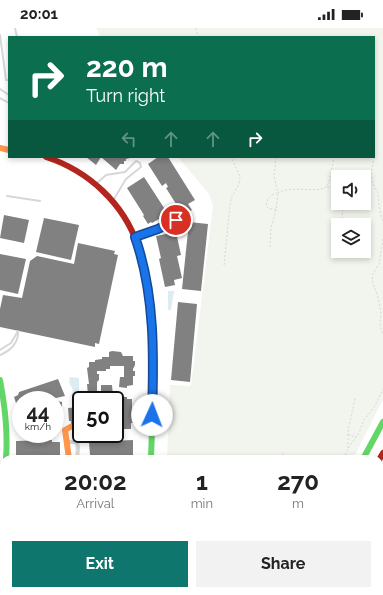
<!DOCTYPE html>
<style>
:root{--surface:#fff;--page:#f2f2f2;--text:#222;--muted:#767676;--accent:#0f766e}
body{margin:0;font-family:Raleway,sans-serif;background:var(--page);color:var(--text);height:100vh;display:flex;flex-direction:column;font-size:15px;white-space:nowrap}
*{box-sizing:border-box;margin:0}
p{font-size:13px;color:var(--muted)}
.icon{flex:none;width:22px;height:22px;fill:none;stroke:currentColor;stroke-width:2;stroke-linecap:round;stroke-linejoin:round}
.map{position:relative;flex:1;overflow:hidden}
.details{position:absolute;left:0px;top:427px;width:383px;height:140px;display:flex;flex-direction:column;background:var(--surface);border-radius:12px 12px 0 0;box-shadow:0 2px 6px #0003}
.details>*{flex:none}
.banner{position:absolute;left:8px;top:8px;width:367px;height:122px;border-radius:0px;box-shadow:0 2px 6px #0003;background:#0b6e4f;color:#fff;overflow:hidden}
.buttons{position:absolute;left:331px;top:142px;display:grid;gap:8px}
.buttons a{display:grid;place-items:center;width:40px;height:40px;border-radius:0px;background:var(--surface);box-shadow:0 2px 6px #0003;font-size:20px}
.speed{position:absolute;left:12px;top:363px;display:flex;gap:8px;font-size:20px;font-weight:700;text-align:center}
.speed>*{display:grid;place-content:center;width:52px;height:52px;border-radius:50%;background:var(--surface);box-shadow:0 2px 6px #0003;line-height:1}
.speed small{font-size:10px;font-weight:400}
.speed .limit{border:2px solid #111;border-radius:6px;background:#fff;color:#111}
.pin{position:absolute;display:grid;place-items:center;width:34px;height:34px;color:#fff;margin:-17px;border:2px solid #fff;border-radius:50%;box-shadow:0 1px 4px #0007}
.me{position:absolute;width:44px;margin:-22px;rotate:2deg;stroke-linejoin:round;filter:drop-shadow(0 0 3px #0008)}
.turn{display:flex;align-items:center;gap:14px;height:84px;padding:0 12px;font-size:18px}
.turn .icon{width:52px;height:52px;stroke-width:2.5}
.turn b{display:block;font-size:28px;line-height:34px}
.lanes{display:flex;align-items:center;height:38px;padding:0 12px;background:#0003;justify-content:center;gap:20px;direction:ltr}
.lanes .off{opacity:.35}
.eta{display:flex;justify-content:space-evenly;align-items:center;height:68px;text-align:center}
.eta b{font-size:24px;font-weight:700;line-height:28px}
.action{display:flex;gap:8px;margin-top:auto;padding:8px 12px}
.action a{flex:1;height:46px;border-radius:0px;background:var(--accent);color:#fff;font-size:16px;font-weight:700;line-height:46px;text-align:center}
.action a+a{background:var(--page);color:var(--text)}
.status{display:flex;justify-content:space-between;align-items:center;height:28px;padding:0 20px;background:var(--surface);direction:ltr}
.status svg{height:11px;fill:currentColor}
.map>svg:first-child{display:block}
.green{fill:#f1f5ed;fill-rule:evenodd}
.water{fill:#ddebf3}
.building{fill:#818181}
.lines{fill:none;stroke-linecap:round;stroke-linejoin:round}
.path{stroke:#d6d6d6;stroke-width:1;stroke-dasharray:2 2;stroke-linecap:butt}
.lane{stroke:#d7d7d7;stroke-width:2}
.street{stroke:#d7d7d7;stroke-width:4}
.fast{stroke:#63d668;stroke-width:6}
.slow{stroke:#ff974d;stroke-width:6}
.jam{stroke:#b3261e;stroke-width:6}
.route-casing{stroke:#114b97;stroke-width:10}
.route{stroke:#1a73e8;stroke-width:7}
</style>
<div class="status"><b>20:01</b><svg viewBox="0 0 49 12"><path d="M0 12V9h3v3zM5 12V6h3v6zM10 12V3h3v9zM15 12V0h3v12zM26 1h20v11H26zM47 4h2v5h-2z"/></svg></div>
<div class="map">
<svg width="383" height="567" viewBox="0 0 383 567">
<rect width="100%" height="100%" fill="#fff"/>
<!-- green -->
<path class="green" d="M 96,0 L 383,0 L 383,371 L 353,431 L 167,431 L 170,357 L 191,358 L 213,178 L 209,166 L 178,129 L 374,129 L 374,9 L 101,9 ZM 338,149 L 364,149 L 364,175 L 338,175 ZM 338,197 L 364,197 L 364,223 L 338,223 Z
M 180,563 L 284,563 L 281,567 L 183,567 Z"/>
<!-- water -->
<path class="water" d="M 168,263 L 174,263 L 171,282 L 168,282 Z
M 70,349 L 79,350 L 79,368 L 71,368 L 73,362 L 69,354 Z"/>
<!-- building -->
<path class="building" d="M 86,129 L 130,129 L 130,130 L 126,131 L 126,133 L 124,133 L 124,136 L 120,136 L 116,142 L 101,129 L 96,137 Z
M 158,129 L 168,129 L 195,172 L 188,176 L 192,182 L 183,187 L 166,160 L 168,159 L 166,155 L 162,158 L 148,136 Z
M 144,149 L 168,186 L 152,195 L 151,194 L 148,196 L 143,188 L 144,187 L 127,160 Z
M 4,187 L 29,192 L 24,215 L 0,210 Z
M 44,190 L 79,197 L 71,232 L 36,224 Z
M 189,194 L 208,196 L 201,263 L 182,261 Z
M 176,204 L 181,227 L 177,228 L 182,250 L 174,252 L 175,257 L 165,259 L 159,231 L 161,230 L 156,208 Z
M 78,215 L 115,223 L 114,226 L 118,227 L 99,316 L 95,315 L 95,319 L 0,299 L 0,281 L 3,267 L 22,270 L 30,233 L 37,228 L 74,236 Z
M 0,226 L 26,231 L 18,266 L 0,262 Z
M 178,274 L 197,276 L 190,354 L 171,352 Z
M 112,323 L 121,324 L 123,328 L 133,328 L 133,333 L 135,333 L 135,337 L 133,341 L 133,343 L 135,343 L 135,348 L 133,348 L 133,357 L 127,358 L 127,360 L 119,359 L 120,349 L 124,349 L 124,338 L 110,338 L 110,341 L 106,341 L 106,343 L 97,343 L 97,346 L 99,346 L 99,352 L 97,354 L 97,372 L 88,372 L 87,371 L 87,367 L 88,367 L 87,356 L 89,356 L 87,340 L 89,339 L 89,334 L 95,334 L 95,332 L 102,331 L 102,329 L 109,329 L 109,324 Z
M 58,351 L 65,368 L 56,370 L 56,373 L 62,374 L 62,375 L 60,401 L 55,401 L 55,372 L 21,372 L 21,400 L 19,395 L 20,388 L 16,387 L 17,378 L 14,369 L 18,367 L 19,364 Z
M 101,357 L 112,357 L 113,368 L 112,368 L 112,371 L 101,371 Z
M 123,369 L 127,369 L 127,371 L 132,371 L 132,381 L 134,381 L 134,385 L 132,385 L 133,395 L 131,395 L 131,401 L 118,401 L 118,403 L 115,403 L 115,391 L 122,391 L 122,388 L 124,388 L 124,379 L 119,380 L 119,370 L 123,370 Z
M 81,379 L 81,393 L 78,393 L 78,396 L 71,397 L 71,393 L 69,393 L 68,380 Z
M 52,412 L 52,414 L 60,414 L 60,431 L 16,431 L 16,413 Z
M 133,412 L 133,431 L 85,431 L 85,427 L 90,427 L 89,414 Z
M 0,504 L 3,504 L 4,530 L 0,530 Z
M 383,520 L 383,530 L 379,526 L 379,521 Z
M 379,529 L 383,533 L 383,538 L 381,540 L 379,538 Z
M 34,563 L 81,563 L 90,567 L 32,567 Z
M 361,563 L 377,563 L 372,565 L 373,567 L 358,567 L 357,564 Z"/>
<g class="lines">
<!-- path -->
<path class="path" d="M 196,0 L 198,9
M 276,129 L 274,148 L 278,165 C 293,157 310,165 325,160 L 329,154 L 334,129
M 374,129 L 371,146 L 373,156 L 378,165 L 379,179 L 383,195
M 331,146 L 333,148 L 338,149
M 339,149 L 346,149
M 327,159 L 338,161
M 276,182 L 268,180 L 266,178 C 267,170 270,167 277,165
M 341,195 L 344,175
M 383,211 L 379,236 L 373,246 L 372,252 L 378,269 L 381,285 L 380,298 L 383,307
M 270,219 L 271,200 L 276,182 L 278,166
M 224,237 L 230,176 L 232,168 L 239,156 L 240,150 L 239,146 L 231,129
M 348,406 L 352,408 L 356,408
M 348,420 L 348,403 L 355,370
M 281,431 L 283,425
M 344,431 L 348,420 L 359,405 L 364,392 L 375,378 L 383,361
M 206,563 L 208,567
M 265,567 L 272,563"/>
<!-- lane -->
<path class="lane" d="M 15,0 L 17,9
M 0,7 L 6,52 L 9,52
M 0,61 L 9,67
M 0,70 L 9,75
M 96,156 L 106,147 L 125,144 L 136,133 L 140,135 L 141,139 L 126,151 L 114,171
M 7,168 L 40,173
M 136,209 L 158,201 L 176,191
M 0,322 L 11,315 L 18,303 C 19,315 10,323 0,327
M 1,501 L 2,482
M 191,563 L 194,567
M 119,567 L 127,563"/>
<!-- street -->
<path class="street" d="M 67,413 L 70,414 L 77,414 L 81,409 L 81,406
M 77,414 L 78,420 L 77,431"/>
<!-- fast -->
<path class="fast" d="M 138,218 C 160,286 153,361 151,431
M 0,352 C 5,378 8,404 6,431
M 363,431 L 383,394
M 167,563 L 169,567"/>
<!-- slow -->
<path class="slow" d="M 0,120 L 9,122
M 69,431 L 65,402 L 72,398 L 78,400 L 81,405
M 2,480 L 4,457
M 290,567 L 292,563
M 308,567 L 310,563"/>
<!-- jam -->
<path class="jam" d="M 46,129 C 89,143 124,176 138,218
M 379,432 L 383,425"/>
</g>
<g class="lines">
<defs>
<path id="route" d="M 152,387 C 154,328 155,266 135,209 L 158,201 L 176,192"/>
</defs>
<!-- route casing -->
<use href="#route" class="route-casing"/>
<!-- route -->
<use href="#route" class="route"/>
</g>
</svg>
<div class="buttons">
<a><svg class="icon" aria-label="sound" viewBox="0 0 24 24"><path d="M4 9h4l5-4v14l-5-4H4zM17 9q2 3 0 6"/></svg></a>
<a><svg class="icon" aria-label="layers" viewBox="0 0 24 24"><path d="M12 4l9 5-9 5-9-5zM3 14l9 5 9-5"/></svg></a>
</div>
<div class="speed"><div>44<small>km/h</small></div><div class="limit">50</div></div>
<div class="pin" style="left:176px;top:192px;background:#d93025"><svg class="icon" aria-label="arrive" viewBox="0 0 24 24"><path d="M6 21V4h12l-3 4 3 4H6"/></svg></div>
<svg class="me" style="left:152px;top:387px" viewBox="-20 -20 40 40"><circle r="19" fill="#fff"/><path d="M0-13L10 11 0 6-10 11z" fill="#1a73e8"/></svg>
<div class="banner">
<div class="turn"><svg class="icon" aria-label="right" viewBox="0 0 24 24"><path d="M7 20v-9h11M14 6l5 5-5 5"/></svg><div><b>220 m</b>Turn right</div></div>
<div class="lanes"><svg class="icon off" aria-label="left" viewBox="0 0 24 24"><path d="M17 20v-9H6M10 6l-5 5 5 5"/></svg><svg class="icon off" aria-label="ahead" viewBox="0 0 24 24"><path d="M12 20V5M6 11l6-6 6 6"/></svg><svg class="icon off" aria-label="ahead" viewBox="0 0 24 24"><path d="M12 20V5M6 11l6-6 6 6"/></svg><svg class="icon" aria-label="right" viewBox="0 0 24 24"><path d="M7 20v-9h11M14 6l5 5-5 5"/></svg></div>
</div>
<section class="details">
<div class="eta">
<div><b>20:02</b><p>Arrival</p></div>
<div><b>1</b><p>min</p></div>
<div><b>270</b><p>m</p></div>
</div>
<div class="action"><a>Exit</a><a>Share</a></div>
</section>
</div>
